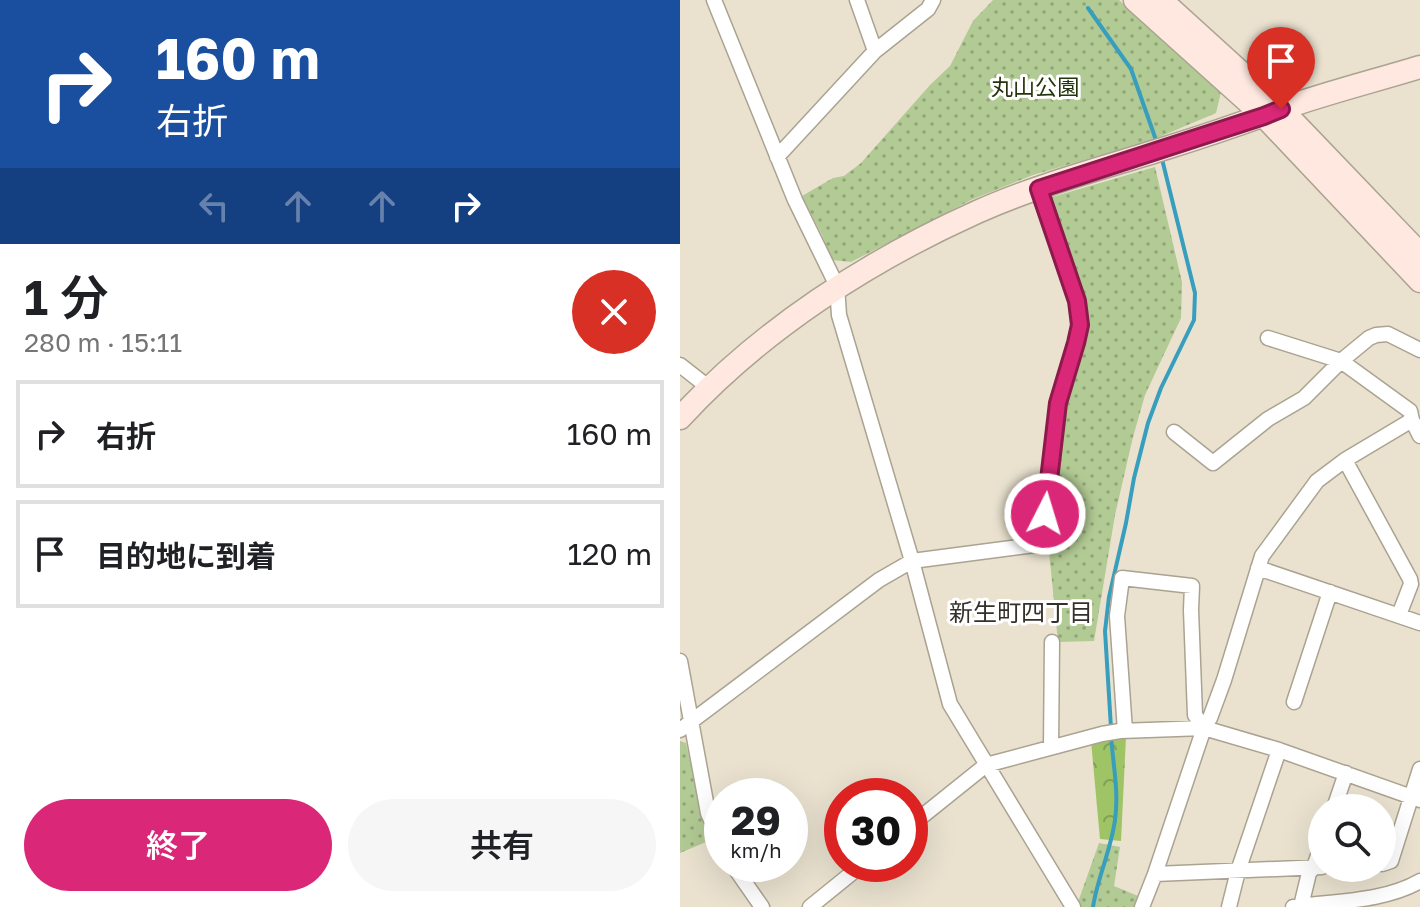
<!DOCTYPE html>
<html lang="ja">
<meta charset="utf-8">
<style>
:root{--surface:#fff;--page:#f6f6f6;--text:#202124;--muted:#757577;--line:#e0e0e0;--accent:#db2777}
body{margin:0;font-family:"Golos Text","Noto Sans JP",sans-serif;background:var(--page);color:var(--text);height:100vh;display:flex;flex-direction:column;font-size:30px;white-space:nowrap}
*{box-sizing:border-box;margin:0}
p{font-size:26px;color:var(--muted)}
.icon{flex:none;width:44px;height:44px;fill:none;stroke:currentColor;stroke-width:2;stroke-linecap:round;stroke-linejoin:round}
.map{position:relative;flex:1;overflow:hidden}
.details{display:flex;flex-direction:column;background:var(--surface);width:680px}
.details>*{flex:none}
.guide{background:#1a4fa0;color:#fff;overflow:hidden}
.fabs{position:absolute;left:628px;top:794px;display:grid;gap:16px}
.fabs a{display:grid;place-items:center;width:88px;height:88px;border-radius:50%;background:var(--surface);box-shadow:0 8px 32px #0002;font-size:40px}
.speed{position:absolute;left:24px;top:778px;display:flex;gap:16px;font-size:40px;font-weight:700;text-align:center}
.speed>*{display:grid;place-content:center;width:104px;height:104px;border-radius:50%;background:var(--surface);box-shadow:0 8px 32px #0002;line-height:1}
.speed small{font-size:20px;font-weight:400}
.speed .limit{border:12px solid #d22;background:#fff;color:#111}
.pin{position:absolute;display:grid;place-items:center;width:68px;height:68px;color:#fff;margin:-82px -34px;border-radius:50% 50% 50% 0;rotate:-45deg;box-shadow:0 0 8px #0007}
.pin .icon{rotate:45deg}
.me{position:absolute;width:88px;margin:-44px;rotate:5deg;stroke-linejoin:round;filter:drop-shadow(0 0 6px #0008)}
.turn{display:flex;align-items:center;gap:28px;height:168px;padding:0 24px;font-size:36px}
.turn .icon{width:104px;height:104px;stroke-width:2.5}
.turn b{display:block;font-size:56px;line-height:68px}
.lanes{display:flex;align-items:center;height:76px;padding:0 24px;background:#0003;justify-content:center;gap:40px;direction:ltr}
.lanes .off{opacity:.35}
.round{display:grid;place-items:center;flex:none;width:84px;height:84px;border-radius:42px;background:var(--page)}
.summary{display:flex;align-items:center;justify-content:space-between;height:136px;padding:0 24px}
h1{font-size:48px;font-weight:600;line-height:60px}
.action{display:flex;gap:16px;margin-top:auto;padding:16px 24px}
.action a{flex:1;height:92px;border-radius:48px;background:var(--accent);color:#fff;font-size:32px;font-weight:600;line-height:92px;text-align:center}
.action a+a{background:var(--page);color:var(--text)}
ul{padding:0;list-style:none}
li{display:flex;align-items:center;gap:24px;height:108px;margin:0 16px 12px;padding:0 8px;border:4px solid var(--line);border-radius:0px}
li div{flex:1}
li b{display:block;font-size:30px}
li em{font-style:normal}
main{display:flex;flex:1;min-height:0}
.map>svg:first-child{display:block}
.forest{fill:url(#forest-crowns)}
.park{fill:url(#park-dots)}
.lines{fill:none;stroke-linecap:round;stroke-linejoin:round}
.stream{stroke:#389ebe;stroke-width:4}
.street-casing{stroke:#aaa391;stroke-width:17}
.secondary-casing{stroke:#aaa391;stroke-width:25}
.street{stroke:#fff;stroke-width:14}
.secondary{stroke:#fee8df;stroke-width:22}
.route-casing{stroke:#8e194d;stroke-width:20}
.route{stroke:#db2777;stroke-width:14}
.labels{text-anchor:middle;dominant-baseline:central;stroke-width:6;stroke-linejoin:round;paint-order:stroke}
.park-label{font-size:22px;fill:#25340d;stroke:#fff}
.neighbourhood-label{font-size:24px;fill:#34312a;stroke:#fff}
</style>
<main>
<section class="details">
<div class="guide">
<div class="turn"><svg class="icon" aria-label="right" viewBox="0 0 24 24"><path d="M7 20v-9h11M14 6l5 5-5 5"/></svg><div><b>160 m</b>右折</div></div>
<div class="lanes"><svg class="icon off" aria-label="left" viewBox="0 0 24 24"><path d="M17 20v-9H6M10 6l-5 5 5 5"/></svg><svg class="icon off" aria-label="ahead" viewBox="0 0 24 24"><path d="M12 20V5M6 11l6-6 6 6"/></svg><svg class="icon off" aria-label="ahead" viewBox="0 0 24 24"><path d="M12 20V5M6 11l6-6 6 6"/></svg><svg class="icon" aria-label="right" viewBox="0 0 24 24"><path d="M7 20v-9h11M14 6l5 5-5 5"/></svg></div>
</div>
<div class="summary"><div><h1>1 分</h1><p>280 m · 15:11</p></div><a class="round" style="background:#d93025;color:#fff"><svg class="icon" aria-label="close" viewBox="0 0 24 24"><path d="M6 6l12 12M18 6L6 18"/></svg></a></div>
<ul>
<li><svg class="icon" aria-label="right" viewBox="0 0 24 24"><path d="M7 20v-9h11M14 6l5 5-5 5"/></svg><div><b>右折</b></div><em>160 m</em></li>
<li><svg class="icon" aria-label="arrive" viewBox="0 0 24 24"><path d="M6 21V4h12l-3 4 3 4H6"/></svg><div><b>目的地に到着</b></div><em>120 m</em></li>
</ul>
<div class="action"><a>終了</a><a>共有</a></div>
</section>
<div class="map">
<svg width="740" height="907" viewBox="0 0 740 907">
<defs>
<pattern id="forest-crowns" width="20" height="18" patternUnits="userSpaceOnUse" patternTransform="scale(2)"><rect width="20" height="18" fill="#9ec466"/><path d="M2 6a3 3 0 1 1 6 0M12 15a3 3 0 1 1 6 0" fill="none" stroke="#82a054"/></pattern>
<pattern id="park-dots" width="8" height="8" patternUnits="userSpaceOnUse" patternTransform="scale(2)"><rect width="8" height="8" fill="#b2ca94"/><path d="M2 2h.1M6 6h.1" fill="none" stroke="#92a579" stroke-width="1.8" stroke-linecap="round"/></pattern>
</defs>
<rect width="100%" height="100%" fill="#eae2cf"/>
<!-- forest -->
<path class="forest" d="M 446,737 L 441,841 L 420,839 L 411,741 Z"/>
<!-- park -->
<path class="park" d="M 313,0 L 439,0 L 541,92 L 536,113 L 472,140 L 353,175 L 291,200 L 171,262 L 152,260 L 142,235 L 122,196 L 153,178 L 164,176 L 181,163 L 250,85 L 270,66 L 293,21 Z
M 475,167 L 502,282 L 501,318 L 465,395 L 453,437 L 435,515 L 414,641 L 378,642 L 369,551 L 382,407 L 402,346 L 370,204 L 372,197 Z
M 0,741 L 6,743 L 22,814 L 33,839 L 0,853 Z
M 419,843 L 440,847 L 434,886 L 458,896 L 457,907 L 399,907 L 398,902 Z"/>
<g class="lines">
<!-- stream -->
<path class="stream" d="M 408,8 L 451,69 L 477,143
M 431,728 L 425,631 L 429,597 L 446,523 L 454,478 L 468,423 L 481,388 L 514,320 L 515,293 L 481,155
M 413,907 C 417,879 431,850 435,820 C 439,792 433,764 431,736"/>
<defs>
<path id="street" d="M 34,0 L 115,200 L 157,286 L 159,315 L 232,561 L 270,704 L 393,907
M 177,0 L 195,51
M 97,157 L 195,51 L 248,9 L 253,0
M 588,338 L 661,361 L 730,411 L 732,420
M 0,365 L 28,387
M 494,432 L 533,463 L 588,419 L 624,398 L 661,361 L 689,338 L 696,335 L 708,334 L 740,350
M 665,460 L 730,579 L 731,584 L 719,615
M 578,568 L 740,623
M 0,661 L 28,813 L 42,844
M 614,702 L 650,592
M 0,730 L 199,580 L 232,561 L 362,544 L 378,403 L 396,343 L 400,325 L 397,301 L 359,189
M 445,731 L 437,616 L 442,578 L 512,586 L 511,610 L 515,715 L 524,728
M 371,747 L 372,642
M 654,808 L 666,773
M 230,826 L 306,765 L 422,734 L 440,731 L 524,728 L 599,750 L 740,800
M 52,864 L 82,907
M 702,864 L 711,861 L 740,769
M 475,874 L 642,867
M 621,906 L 629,873 L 634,867 L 642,844
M 130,907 L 183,864
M 462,907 L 475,874 L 524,728 L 530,718 L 544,680 L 582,556 L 637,481 L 665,460 L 732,420 L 740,436
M 549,907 L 558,871 L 599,750
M 613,907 C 653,901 704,902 740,881"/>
<path id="secondary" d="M 455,0 L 584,116 L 740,281
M 481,0 L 601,109 L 740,254
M 0,418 C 81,330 188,261 297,212 C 357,185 423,168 486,148 C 525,136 563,123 601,109 C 646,93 694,81 740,67"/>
</defs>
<!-- street casing -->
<use href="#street" class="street-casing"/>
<!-- secondary casing -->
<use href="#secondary" class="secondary-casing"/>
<!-- street -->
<use href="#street" class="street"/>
<!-- secondary -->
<use href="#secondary" class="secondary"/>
</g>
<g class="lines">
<defs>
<path id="route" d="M 365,514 L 378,403 L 396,343 L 400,325 L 397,301 L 359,189 L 584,116 L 601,109"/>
</defs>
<!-- route casing -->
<use href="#route" class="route-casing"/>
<!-- route -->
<use href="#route" class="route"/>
</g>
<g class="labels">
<!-- park labels -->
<g class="park-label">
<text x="355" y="86">丸山公園</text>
</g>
<!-- neighbourhood labels -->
<g class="neighbourhood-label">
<text x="341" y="611">新生町四丁目</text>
</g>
</g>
</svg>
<div class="fabs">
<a><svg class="icon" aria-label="search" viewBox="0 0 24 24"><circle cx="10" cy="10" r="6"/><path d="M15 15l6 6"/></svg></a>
</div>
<div class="speed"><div>29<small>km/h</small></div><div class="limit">30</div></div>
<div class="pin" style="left:601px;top:109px;background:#d93025"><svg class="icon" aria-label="arrive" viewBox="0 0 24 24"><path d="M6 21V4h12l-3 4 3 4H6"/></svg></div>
<svg class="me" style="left:365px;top:514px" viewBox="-20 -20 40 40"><circle r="17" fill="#db2777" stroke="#fff" stroke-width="3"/><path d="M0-11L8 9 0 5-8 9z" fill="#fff"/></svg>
</div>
</main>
